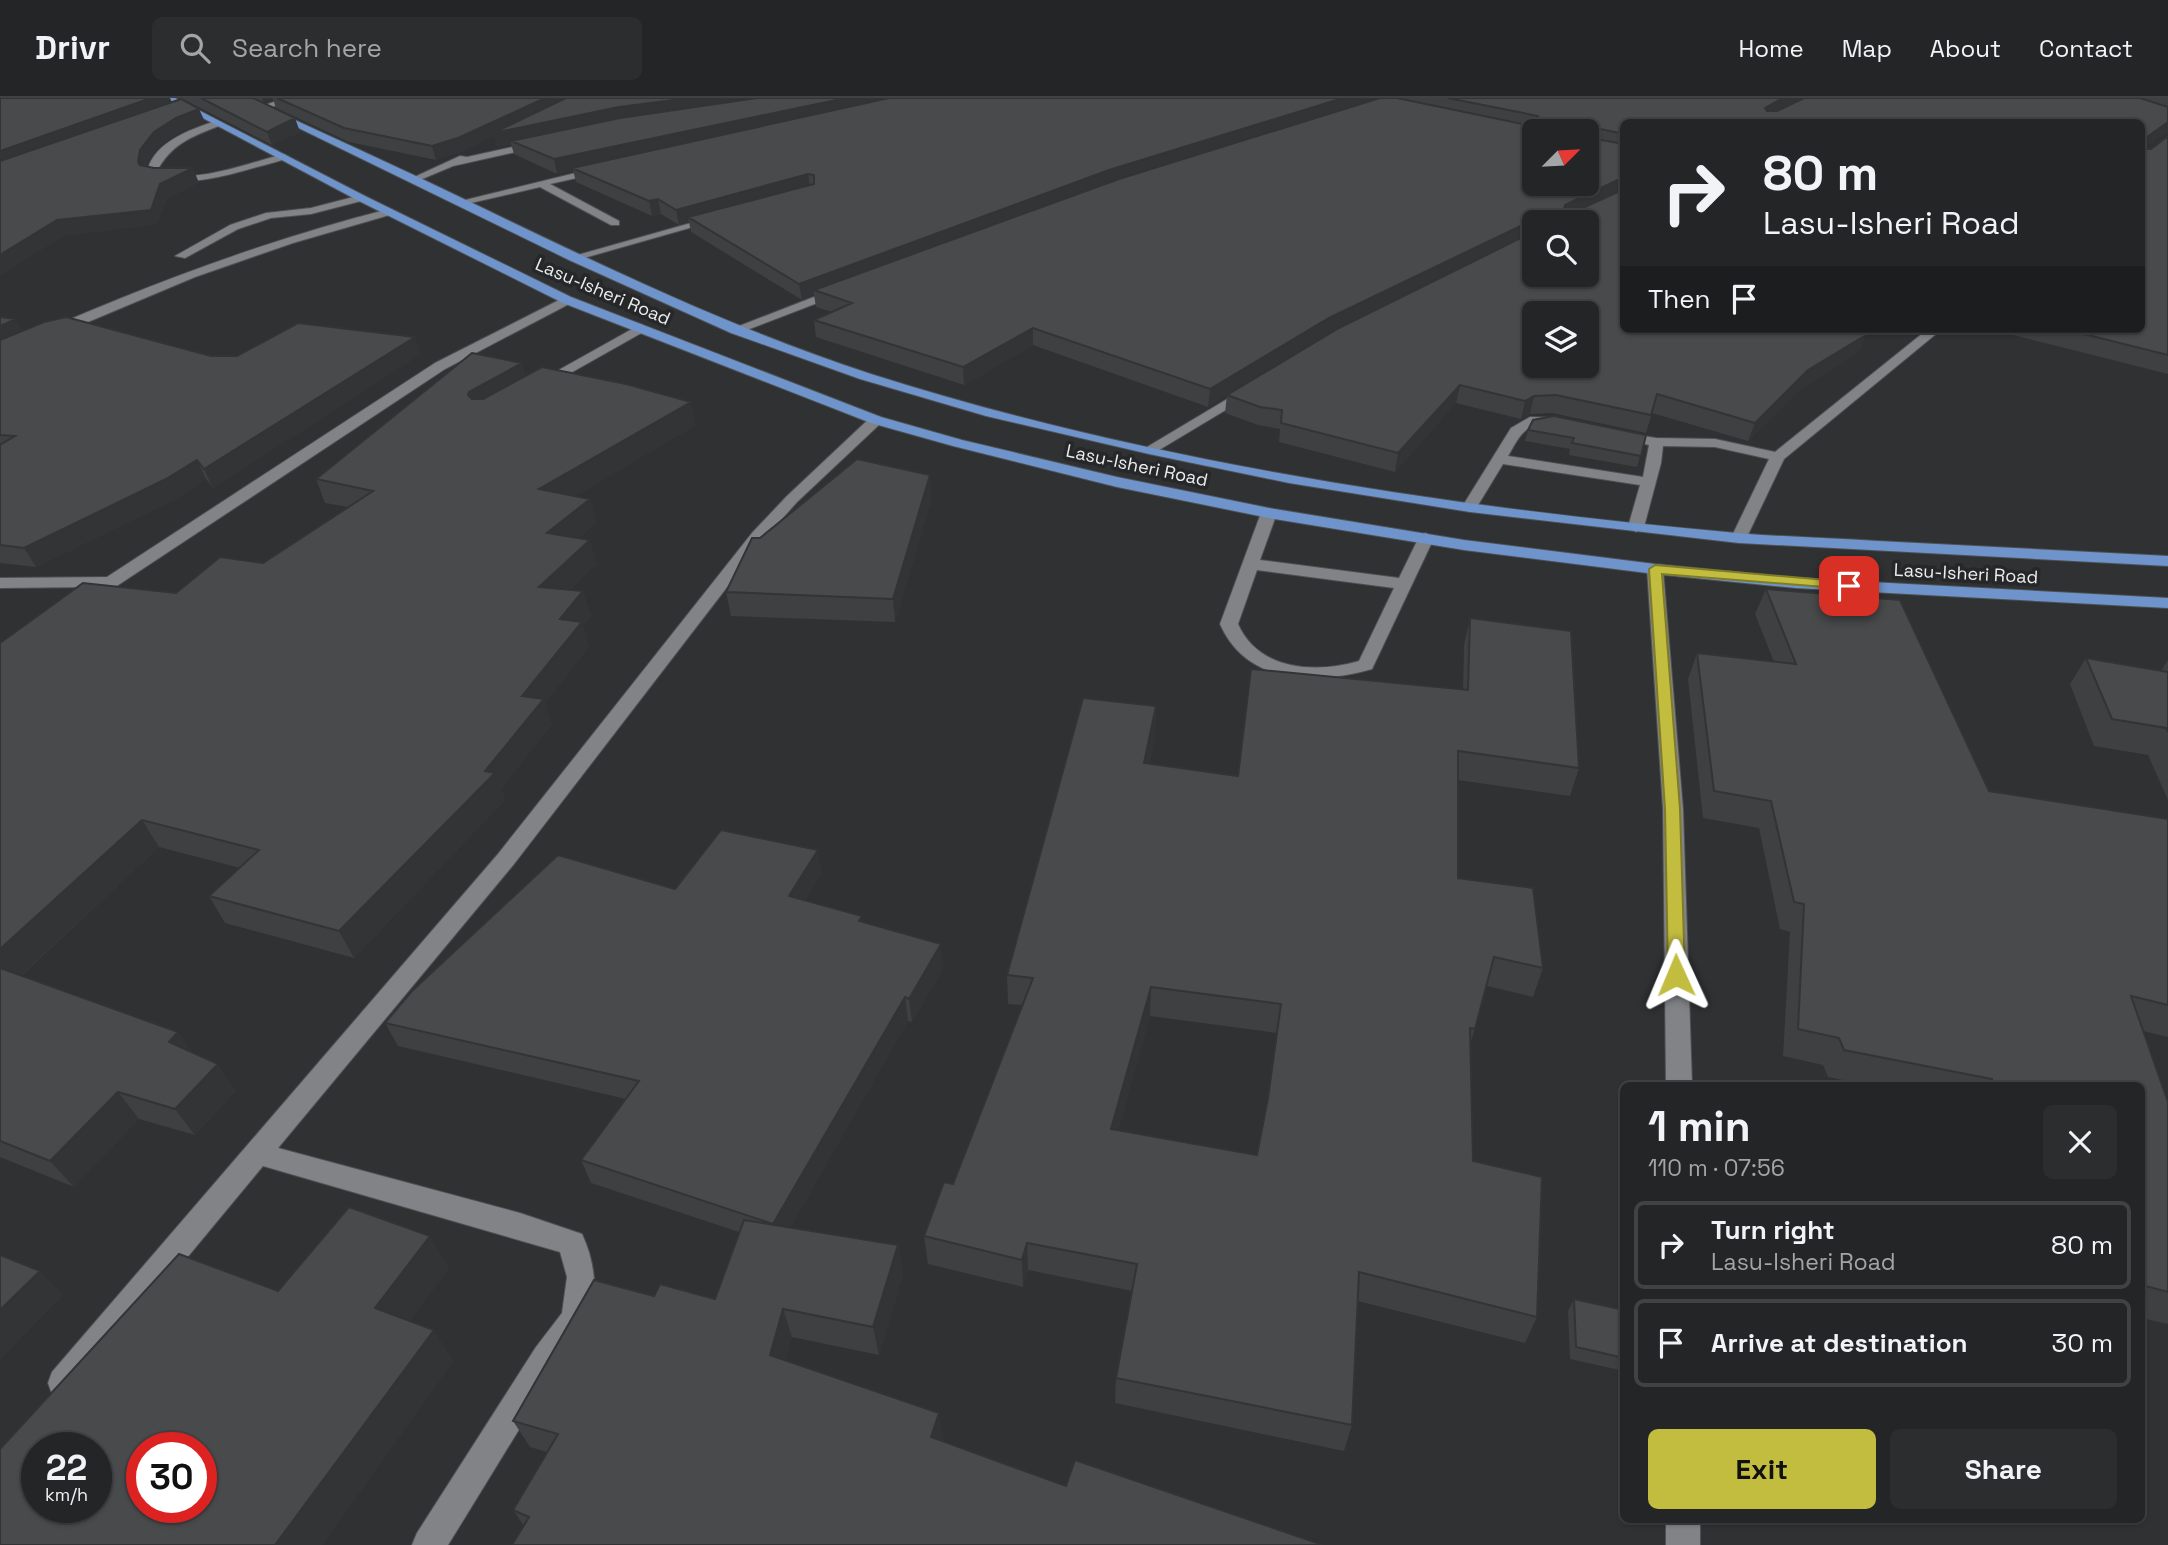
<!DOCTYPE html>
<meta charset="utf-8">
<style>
:root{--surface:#232526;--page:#2b2d2e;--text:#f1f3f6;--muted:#a3a5a7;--line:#404243;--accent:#c2bd3f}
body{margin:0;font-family:"Space Grotesk",sans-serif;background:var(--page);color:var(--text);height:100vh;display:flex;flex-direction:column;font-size:26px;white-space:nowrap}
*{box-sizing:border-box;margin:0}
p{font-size:23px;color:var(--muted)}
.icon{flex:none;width:38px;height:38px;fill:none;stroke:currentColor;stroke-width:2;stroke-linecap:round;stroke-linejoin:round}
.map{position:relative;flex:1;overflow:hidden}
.sheet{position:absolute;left:1620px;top:984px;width:525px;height:441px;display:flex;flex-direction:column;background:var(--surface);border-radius:10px;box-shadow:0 2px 5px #0004,0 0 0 2px var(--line)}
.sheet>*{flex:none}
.top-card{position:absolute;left:1620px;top:21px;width:525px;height:214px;border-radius:10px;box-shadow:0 2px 5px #0004,0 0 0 2px var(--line);background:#232526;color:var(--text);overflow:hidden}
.needle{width:46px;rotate:66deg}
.tools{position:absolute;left:1522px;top:21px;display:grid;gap:14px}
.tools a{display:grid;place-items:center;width:77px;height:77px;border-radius:10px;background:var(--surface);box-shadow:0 2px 5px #0004,0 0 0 2px var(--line);font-size:35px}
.speed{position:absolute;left:21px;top:1334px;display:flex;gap:14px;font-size:35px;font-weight:700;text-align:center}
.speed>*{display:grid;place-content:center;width:91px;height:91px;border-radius:50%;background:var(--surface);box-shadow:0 2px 5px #0004,0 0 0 2px var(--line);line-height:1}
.speed small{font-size:18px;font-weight:400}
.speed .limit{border:10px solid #d22;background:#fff;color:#111}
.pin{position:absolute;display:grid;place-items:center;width:60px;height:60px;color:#fff;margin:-30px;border-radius:14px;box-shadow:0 4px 10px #0006}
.me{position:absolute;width:77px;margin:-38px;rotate:359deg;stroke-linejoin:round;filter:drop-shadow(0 0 5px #0008)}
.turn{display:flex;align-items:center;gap:24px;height:147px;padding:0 28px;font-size:32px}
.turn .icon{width:91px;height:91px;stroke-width:2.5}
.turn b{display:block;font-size:49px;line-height:60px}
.then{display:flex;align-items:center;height:66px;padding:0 28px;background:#0003;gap:14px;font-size:26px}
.round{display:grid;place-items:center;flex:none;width:74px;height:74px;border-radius:10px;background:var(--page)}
.head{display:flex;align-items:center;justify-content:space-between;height:119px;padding:0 28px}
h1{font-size:42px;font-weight:700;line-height:52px}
.button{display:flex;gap:14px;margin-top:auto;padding:14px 28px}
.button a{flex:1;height:80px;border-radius:10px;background:var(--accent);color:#111;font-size:28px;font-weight:700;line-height:80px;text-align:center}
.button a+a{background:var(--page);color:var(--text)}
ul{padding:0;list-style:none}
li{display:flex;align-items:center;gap:21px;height:88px;margin:0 14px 10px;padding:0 14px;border:4px solid var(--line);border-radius:10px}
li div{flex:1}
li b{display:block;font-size:26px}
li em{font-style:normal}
header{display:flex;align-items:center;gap:42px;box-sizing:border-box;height:98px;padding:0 35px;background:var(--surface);border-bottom:2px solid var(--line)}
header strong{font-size:33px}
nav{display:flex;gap:38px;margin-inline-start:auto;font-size:24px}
.search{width:490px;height:63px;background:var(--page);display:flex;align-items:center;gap:18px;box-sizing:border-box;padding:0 24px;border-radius:10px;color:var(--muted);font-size:26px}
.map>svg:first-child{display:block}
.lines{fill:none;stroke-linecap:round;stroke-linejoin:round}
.minor-casing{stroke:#4e5052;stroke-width:2}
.major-casing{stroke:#4e5052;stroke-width:2}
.minor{fill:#818386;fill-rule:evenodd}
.major{fill:#6e94cb;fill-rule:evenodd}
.wall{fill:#3e4041;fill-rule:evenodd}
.shaded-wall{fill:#323435}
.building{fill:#484a4c;stroke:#323435;stroke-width:2;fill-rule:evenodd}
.route{fill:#c2bd3f;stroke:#7e7b29;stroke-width:2}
.labels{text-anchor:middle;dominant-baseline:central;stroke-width:7;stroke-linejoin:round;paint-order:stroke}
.far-street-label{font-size:18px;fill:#ecedee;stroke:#252729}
</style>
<header>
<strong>Drivr</strong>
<div class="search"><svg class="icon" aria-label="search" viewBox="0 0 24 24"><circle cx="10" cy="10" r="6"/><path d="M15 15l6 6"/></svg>Search here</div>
<nav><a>Home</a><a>Map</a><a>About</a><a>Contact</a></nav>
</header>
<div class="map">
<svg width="2168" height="1447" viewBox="0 0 2168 1447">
<rect width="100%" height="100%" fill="#2f3133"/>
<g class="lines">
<defs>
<path id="minor" d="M 284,0 L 297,0 L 264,12 L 260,9 Z
M 216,23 L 220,26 L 219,28 C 190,39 170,47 156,75 C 198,86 244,66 284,56 L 289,59 C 280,64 267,66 257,69 C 220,80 184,89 147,79 C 147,47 190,31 216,23 Z
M 540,43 L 543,44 L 543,48 L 453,68 L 415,84 L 410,81 L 460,58 L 467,59 Z
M 600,69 L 603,70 L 603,74 L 550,86 L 619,123 L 619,127 L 611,127 L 540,89 L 462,107 L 457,104 Z
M 361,97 L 365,98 L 365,102 L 311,116 L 271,120 L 238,131 L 185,160 L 175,158 L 230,127 L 266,115 L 311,110 Z
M 389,111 L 393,112 L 393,116 L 293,145 L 195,179 L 0,261 L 0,252 C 126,195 255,145 389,111 Z
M 712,119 L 721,121 L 577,162 L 567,160 Z
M 842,188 L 848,192 L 846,194 L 739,235 L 735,236 L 729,232 Z
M 567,198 L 573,202 L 571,205 L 445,271 L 88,507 L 76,507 L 73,503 L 91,489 L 0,490 L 0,480 L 107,479 L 435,265 Z
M 641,226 L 647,230 L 645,233 L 544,290 L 534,290 L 532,287 Z
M 1928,231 L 1942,231 L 1784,361 L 1745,443 L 1739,445 L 1731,440 L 1769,361 L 1715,349 L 1663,348 L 1661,365 L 1644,429 L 1636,434 L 1628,429 L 1640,387 L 1503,366 L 1475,412 L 1470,414 L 1462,409 L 1511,330 L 1530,319 L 1562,320 L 1569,324 C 1557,334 1538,322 1525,333 C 1517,340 1513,350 1508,358 L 1643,379 L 1649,347 L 1612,339 L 1612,333 L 1656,340 L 1715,341 L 1775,354 Z
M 1249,288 L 1256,292 L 1254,295 L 1154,355 L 1144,355 L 1142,352 Z
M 876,318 L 881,319 L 881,325 L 797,404 L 764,441 L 514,766 L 278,1050 L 520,1115 L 582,1136 C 594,1162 598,1191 591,1220 C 586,1239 566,1256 555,1273 C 519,1331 484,1389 448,1447 L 412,1447 L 417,1435 L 536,1249 L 562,1215 L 567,1179 L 560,1154 L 263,1068 L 74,1296 L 63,1300 L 52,1296 L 48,1285 L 52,1274 L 498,756 L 752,435 L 787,398 L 871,319 Z
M 1269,410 L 1277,415 L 1260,462 L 1399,480 L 1420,437 L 1426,435 L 1434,440 L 1372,571 C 1316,587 1247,587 1220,526 L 1261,415 ZM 1257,472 L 1394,490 L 1359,563 C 1315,576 1258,572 1238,526 Z
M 1655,466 L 1663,471 L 1683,711 L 1692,987 L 1666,987 L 1663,711 L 1647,471 Z
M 1666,1421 L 1700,1421 L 1700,1447 L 1666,1447 Z"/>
<path id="major" d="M 165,0 L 175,0 L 365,98 L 571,199 L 881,319 L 962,342 L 1117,379 L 1269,410 L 1464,442 L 1655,466 L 1796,480 L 2168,500 L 2168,510 L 1796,490 L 1655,476 L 1464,452 L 1269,420 L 1117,389 L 953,348 L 871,325 L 563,205 L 357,102 Z
M 237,0 L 248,0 C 320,34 394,67 466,102 C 599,166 730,230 871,276 C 1144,363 1452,410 1737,435 C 1784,439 1831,440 1878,443 C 1974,448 2071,453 2168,458 L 2168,468 L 1739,445 L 1470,414 L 1289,385 L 1149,356 L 986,318 L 860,281 L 731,235 L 569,162 Z"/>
</defs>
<!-- minor casing -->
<use href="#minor" class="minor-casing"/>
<!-- major casing -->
<use href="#major" class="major-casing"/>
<!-- minor -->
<use href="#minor" class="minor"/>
<!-- major -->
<use href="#major" class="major"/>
</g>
<!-- wall -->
<path class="wall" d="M 181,0 L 253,0 L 300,34 L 272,47 Z
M 254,0 L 1397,0 L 1402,1 L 1403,0 L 1803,0 L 1792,6 L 1804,0 L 2168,0 L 2168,33 L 2147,48 L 2147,51 L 2151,51 L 2168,38 L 2168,276 L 2005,235 L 2007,231 L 2142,231 L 1624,24 L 1624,231 L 1866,237 L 1859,254 L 1802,290 L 1748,343 L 1652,315 L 1646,335 L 1552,315 L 1530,316 L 1521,321 L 1456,305 L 1395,374 L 1279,344 L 1280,331 L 1258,327 L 1225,315 L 1227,297 L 1208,309 L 1033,247 L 964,287 L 816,239 L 814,222 L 832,214 L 816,209 L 814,197 L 802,202 L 691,134 L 689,124 L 679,127 L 661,116 L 652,118 L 576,84 L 573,72 L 557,76 L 514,56 L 511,46 L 497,49 L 494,38 L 462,53 L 436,62 L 349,44 L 276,10 L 273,1 L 264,5 ZM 1535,124 L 1587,124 L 1535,177 ZM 1337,232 L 1265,274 L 1327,237 Z
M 0,219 L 22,233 L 211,258 L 421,256 L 213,390 L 206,381 L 176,401 L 36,469 L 0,465 Z
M 526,278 L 696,327 L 575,398 L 590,401 L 596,425 L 578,440 L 597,466 L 570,492 L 583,493 L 591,518 L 583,528 L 589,549 L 545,605 L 552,626 L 501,691 L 505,702 L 354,860 L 225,825 L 209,798 L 240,770 L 159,749 L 21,878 L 178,934 L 192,955 L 236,993 L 195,1037 L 139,1021 L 74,1089 L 0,1059 L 0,545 L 176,495 L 263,465 L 348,409 L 325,405 L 316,381 Z
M 1528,332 L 1646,337 L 1637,369 L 1569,357 L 1570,351 L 1525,343 Z
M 932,399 L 895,524 L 731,518 L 726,494 L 760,440 Z
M 1766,491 L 1989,693 L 2168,721 L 2168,939 L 2143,933 L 2168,1004 L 2168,1226 L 2142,1220 L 2142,987 L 1867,987 L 1828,979 L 1823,967 L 1783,958 L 1790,834 L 1780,831 L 1759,730 L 1703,720 L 1688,581 L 1697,555 L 1774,564 L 1755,516 Z
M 1470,520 L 1579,670 L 1570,698 L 1458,682 L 1458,780 L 1543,870 L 1533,899 L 1487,888 L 1470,947 L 1473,1063 L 1537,1219 L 1525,1245 L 1358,1203 L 1352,1327 L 1344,1353 L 1115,1305 L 1116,1280 L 1132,1193 L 1028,1172 L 1023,1189 L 928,1166 L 924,1138 L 953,1086 L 1022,907 L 1008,906 L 1007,877 L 1156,608 L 1155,635 L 1149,665 L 1238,678 L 1463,592 L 1464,547 ZM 1150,918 L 1277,935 L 1267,1006 L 1257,1057 L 1118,1032 Z
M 2086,560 L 2161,573 L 2168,562 L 2168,702 L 2148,657 L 2094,648 L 2070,586 Z
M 822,775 L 805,803 L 863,824 L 944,869 L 912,924 L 908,923 L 790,1130 L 898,1147 L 903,1176 L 879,1257 L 792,1239 L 785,1262 L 944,1341 L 943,1343 L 1066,1388 L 1323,1447 L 524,1428 L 513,1412 L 547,1354 L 530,1349 L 513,1323 L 654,1198 L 715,1201 L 739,1134 L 591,1085 L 581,1062 L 626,1001 L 398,948 L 385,925 L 675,791 Z
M 1574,1201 L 1624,1212 L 1624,1273 L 1570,1261 L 1568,1213 Z"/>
<!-- shaded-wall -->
<path class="shaded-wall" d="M 151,0 L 170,0 L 173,7 L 0,70 L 0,53 Z
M 262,0 L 272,0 L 273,1 L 264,5 Z
M 545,0 L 575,0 L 619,9 L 690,0 L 756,0 L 511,43 L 511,46 L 497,49 L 494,38 L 462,53 L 436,62 L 432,48 Z
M 846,0 L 908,0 L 572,70 L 573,72 L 557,76 L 554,61 Z
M 1343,0 L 1382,0 L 814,192 L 814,197 L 802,202 L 799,186 L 1109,72 Z
M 1783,0 L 1803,0 L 1760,23 L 1765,10 Z
M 199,11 L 205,24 L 181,34 L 160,48 L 147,66 L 144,79 L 138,64 L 140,52 L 154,34 L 176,20 Z
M 295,20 L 300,34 L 272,47 L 267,34 Z
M 2168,24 L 2168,33 L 2142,52 L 2147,39 Z
M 193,70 L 199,85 L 167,101 L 157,127 L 64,138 L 0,178 L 0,157 L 57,122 L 160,86 Z
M 808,76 L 810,90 L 688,119 L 689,124 L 679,127 L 676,112 Z
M 1624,79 L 1624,92 L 1562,122 L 1565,107 Z
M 658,101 L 661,116 L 652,118 L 649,103 Z
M 1539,119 L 1538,124 L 1535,124 L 1535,135 L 1327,237 L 1208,309 L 1210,291 L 1329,220 Z
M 16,221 L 25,238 L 0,249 L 0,228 Z
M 1033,230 L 1033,247 L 964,287 L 963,269 Z
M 1866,237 L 1859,254 L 1802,290 L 1748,343 L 1755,325 L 1808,272 Z
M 415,239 L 421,256 L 213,390 L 204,371 Z
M 522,265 L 528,286 L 476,316 L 468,297 L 469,294 Z
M 1460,287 L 1456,305 L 1395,374 L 1398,355 Z
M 1534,298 L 1530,316 L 1521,321 L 1525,303 Z
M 691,304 L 696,327 L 546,415 L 539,391 Z
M 197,362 L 206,381 L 176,401 L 36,469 L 24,450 Z
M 930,377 L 932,399 L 895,524 L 893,501 Z
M 590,401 L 596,425 L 554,459 L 547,435 Z
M 590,442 L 597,466 L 547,514 L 539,489 Z
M 583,493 L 591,518 L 583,528 L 589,549 L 545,605 L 552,626 L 501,691 L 505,702 L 354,860 L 339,833 L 485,673 L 560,521 Z
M 1156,608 L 1155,635 L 1143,693 L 1144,665 Z
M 142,722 L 159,749 L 6,891 L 0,884 L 0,851 Z
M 818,752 L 822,775 L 794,822 L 789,798 Z
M 941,846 L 944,869 L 912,924 L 909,901 Z
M 1151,889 L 1150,918 L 1110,1060 L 1111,1031 Z
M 905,899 L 908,923 L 780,1148 L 773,1126 Z
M 178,934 L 197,961 L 169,944 Z
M 218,966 L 236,993 L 195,1037 L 175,1011 Z
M 118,994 L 139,1021 L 74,1089 L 50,1063 Z
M 430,1138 L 450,1170 L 397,1241 L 375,1210 Z
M 1027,1145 L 1028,1172 L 1023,1189 L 1022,1162 Z
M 898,1147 L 903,1176 L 879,1257 L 873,1229 Z
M 40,1173 L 64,1197 L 0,1262 L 0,1212 Z
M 783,1211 L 792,1239 L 779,1284 L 770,1257 Z
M 434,1232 L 454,1263 L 323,1447 L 275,1447 Z
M 939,1315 L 944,1341 L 936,1365 L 931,1339 Z"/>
<!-- building -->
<path class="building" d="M 0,0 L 151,0 L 0,53 Z
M 201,0 L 253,0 L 295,20 L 267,34 Z
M 277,0 L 545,0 L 458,40 L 432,48 L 344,30 Z
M 566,0 L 690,0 L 619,9 L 493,35 Z
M 757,0 L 846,0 L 554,61 L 511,43 L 620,20 Z
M 889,0 L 1343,0 L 1109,72 L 799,186 L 688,119 L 814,86 L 814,77 L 808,76 L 676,112 L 658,101 L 649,103 L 572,70 Z
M 1380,0 L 1397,0 L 1537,29 L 1540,27 L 1538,18 L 1448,0 L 1783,0 L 1765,10 L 1767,13 L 1777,13 L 1804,0 L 2140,0 L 2168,9 L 2168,24 L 2147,39 L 2147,51 L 2151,51 L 2168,38 L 2168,257 L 2064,231 L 2142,231 L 2142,24 L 1624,24 L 1624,36 L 1591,29 L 1588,31 L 1590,40 L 1624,46 L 1624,79 L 1565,107 L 1564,111 L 1581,111 L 1624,91 L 1624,231 L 1846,231 L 1866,237 L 1808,272 L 1755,325 L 1657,296 L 1651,317 L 1556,297 L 1534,298 L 1525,303 L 1460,287 L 1398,355 L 1281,325 L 1282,312 L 1260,309 L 1227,297 L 1339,230 L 1535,133 L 1535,177 L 1587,177 L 1587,124 L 1539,124 L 1539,119 L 1329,220 L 1210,291 L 1033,230 L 963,269 L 814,222 L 852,205 L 814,192 L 1119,81 ZM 1535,33 L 1587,33 L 1587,86 L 1535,86 ZM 1535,215 L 1587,215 L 1587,268 L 1535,268 Z
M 181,1 L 199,11 L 176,20 L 154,34 L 140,52 L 138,64 L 140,67 L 154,70 L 193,70 L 160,86 L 151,112 L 57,122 L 0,157 L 0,63 Z
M 0,219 L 16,221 L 0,228 Z
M 66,219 L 211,258 L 237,258 L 298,225 L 415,239 L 204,371 L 197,362 L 166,381 L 24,450 L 0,447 L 0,347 L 15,338 L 0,337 L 0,242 L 44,224 Z
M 472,255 L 522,265 L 469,294 L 468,297 L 472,301 L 483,301 L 542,269 L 626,286 L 691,304 L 539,391 L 590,401 L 547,435 L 590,442 L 539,489 L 583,493 L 560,521 L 582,524 L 522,598 L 544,601 L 485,673 L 495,675 L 339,833 L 209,798 L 259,752 L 142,722 L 0,851 L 0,545 L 83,485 L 176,495 L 220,459 L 263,465 L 373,393 L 316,381 Z
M 1554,318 L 1646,337 L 1641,358 L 1572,345 L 1574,340 L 1528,332 L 1533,322 Z
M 857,361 L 930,377 L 893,501 L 726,494 L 752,440 L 760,440 Z
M 1766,491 L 1900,502 L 1989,693 L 2168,721 L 2168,907 L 2131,898 L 2168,1004 L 2168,1194 L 2142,1187 L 2142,987 L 1993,987 L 1992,981 L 1844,952 L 1839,940 L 1798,931 L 1804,806 L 1794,804 L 1771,703 L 1714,693 L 1697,555 L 1796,566 Z
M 1470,520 L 1571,533 L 1579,670 L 1458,653 L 1458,780 L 1533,790 L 1543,870 L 1494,859 L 1475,931 L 1470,930 L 1473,1063 L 1542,1079 L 1537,1219 L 1359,1174 L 1352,1327 L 1116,1280 L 1137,1166 L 1027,1145 L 1022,1162 L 924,1138 L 944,1084 L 953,1086 L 1033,880 L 1007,877 L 1083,600 L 1156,608 L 1144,665 L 1238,678 L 1251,571 L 1468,592 ZM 1151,889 L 1281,906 L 1268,1000 L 1257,1057 L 1111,1031 Z
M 2086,560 L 2168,574 L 2168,634 L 2166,630 L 2112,621 Z
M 721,732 L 818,752 L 789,798 L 862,818 L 859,823 L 941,846 L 909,901 L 905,899 L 773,1126 L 581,1062 L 639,983 L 385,925 L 412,893 L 558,757 L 675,791 Z
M 0,870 L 178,934 L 169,944 L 218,966 L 175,1011 L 118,994 L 50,1063 L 0,1043 Z
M 349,1109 L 430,1138 L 375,1210 L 434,1232 L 275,1447 L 0,1447 L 0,1351 L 179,1156 L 278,1193 ZM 37,1349 L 96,1349 L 96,1409 L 37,1409 ZM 142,1349 L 201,1349 L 201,1409 L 142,1409 Z
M 744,1122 L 898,1147 L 873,1229 L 783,1211 L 770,1257 L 939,1315 L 931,1339 L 1066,1388 L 1075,1362 L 1323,1447 L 512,1447 L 529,1419 L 513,1412 L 558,1336 L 513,1323 L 594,1182 L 654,1198 L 660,1186 L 715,1201 Z
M 0,1157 L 40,1173 L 0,1212 Z
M 1574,1201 L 1624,1212 L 1624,1260 L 1576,1249 Z"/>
<!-- route -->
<path class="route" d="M 1655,467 L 1849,484 L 1855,488 L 1849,491 L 1662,476 L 1680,711 L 1685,877 L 1683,882 L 1670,882 L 1668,877 L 1665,711 L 1649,471 Z"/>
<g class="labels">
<!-- far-street labels -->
<g class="far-street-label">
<text transform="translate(603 193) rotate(23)">Lasu-Isheri Road</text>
<text transform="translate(1137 367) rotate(12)">Lasu-Isheri Road</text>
<text transform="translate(1966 475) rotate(3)">Lasu-Isheri Road</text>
</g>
</g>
</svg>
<div class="tools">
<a><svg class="needle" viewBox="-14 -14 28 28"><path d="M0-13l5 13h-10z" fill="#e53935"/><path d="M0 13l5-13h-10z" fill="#a3a5a7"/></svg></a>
<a><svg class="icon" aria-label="search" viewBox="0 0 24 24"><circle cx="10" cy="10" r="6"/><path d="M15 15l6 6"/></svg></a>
<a><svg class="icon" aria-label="layers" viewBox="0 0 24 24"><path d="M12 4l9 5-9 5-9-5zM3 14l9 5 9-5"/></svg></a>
</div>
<div class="speed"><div>22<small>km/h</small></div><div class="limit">30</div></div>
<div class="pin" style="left:1849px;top:488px;background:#d93025"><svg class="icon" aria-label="arrive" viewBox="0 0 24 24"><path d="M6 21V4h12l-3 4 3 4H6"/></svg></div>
<svg class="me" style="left:1676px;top:877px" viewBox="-20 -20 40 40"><path d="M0-17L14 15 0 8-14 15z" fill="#c2bd3f" stroke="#fff" stroke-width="4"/></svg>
<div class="top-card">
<div class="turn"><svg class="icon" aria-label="right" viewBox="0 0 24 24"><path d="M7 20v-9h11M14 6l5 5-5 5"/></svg><div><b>80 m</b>Lasu-Isheri Road</div></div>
<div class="then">Then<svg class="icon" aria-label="arrive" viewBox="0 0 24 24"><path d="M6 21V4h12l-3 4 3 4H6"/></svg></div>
</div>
<section class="sheet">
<div class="head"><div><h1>1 min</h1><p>110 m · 07:56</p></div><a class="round"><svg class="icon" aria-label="close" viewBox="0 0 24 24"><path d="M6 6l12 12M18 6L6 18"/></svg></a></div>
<ul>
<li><svg class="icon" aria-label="right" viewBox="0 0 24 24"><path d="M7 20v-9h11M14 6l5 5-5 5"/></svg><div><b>Turn right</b><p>Lasu-Isheri Road</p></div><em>80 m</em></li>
<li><svg class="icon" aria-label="arrive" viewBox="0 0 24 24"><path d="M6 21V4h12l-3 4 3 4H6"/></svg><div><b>Arrive at destination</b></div><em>30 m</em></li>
</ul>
<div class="button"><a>Exit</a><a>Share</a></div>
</section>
</div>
